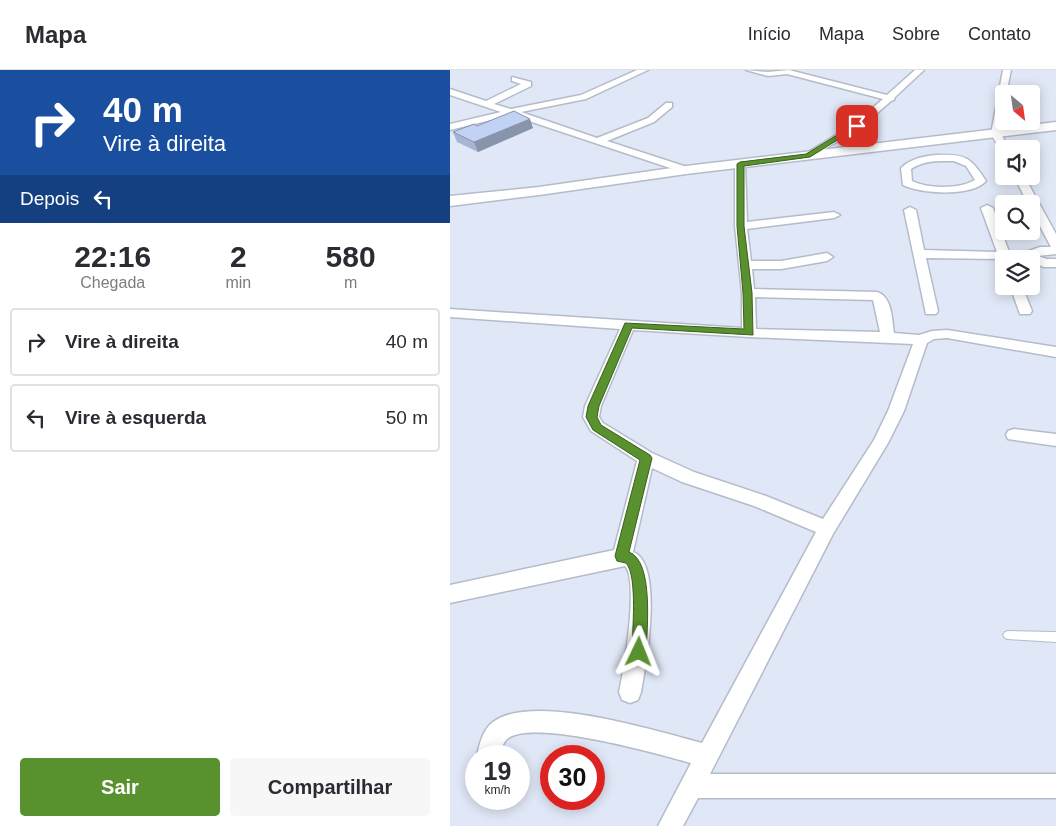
<!DOCTYPE html>
<html lang="pt">
<meta charset="utf-8">
<style>
:root{--surface:#fff;--page:#f7f7f7;--text:#2b2b33;--muted:#7c7c81;--line:#e1e1e2;--accent:#59912e}
body{margin:0;font-family:Helvetica,sans-serif;background:var(--page);color:var(--text);height:100vh;display:flex;flex-direction:column;font-size:19px;white-space:nowrap}
*{box-sizing:border-box;margin:0}
p{font-size:16px;color:var(--muted)}
.icon{flex:none;width:28px;height:28px;fill:none;stroke:currentColor;stroke-width:2;stroke-linecap:round;stroke-linejoin:round}
.map{position:relative;flex:1;overflow:hidden}
.drawer{display:flex;flex-direction:column;background:var(--surface);width:450px}
.drawer>*{flex:none}
.top-card{background:#1a4fa0;color:#fff;overflow:hidden}
.needle{width:32px;rotate:151deg}
.buttons{position:absolute;left:545px;top:15px;display:grid;gap:10px}
.buttons a{display:grid;place-items:center;width:45px;height:45px;border-radius:5px;background:var(--surface);box-shadow:0 2px 12px #0003;font-size:25px}
.speed{position:absolute;left:15px;top:675px;display:flex;gap:10px;font-size:25px;font-weight:700;text-align:center}
.speed>*{display:grid;place-content:center;width:65px;height:65px;border-radius:50%;background:var(--surface);box-shadow:0 2px 12px #0003;line-height:1}
.speed small{font-size:12px;font-weight:400}
.speed .limit{border:8px solid #d22;background:#fff;color:#111}
.pin{position:absolute;display:grid;place-items:center;width:42px;height:42px;color:#fff;margin:-21px;border-radius:10px;box-shadow:0 2px 8px #0006}
.me{position:absolute;width:55px;margin:-28px;rotate:2deg;stroke-linejoin:round;filter:drop-shadow(0 0 4px #0008)}
.turn{display:flex;align-items:center;gap:18px;height:105px;padding:0 20px;font-size:22px}
.turn .icon{width:65px;height:65px;stroke-width:2.5}
.turn b{display:block;font-size:35px;line-height:42px}
.then{display:flex;align-items:center;height:48px;padding:0 20px;background:#0003;gap:10px;font-size:19px}
.eta{display:flex;justify-content:space-evenly;align-items:center;height:85px;text-align:center}
.eta b{font-size:30px;font-weight:700;line-height:35px}
.action{display:flex;gap:10px;margin-top:auto;padding:10px 20px}
.action a{flex:1;height:58px;border-radius:5px;background:var(--accent);color:#fff;font-size:20px;font-weight:700;line-height:58px;text-align:center}
.action a+a{background:var(--page);color:var(--text)}
ul{padding:0;list-style:none}
li{display:flex;align-items:center;gap:15px;height:68px;margin:0 10px 8px;padding:0 10px;border:2px solid var(--line);border-radius:5px}
li div{flex:1}
li b{display:block;font-size:19px}
li em{font-style:normal}
header{display:flex;align-items:center;gap:30px;box-sizing:border-box;height:70px;padding:0 25px;background:var(--surface);border-bottom:1px solid var(--line)}
header strong{font-size:24px}
nav{display:flex;gap:28px;margin-inline-start:auto;font-size:18px}
main{display:flex;flex:1;min-height:0}
.map>svg:first-child{display:block}
.lines{fill:none;stroke-linecap:round;stroke-linejoin:round}
.lane-casing{stroke:#b4bbc9;stroke-width:2}
.street-casing{stroke:#b4bbc9;stroke-width:3}
.secondary-casing{stroke:#b4bbc9;stroke-width:3}
.lane{fill:#fff;fill-rule:evenodd}
.street{fill:#fff;fill-rule:evenodd}
.secondary{fill:#fff;fill-rule:evenodd}
.wall{fill:#a7b5d3}
.shaded-wall{fill:#8893ac}
.building{fill:#c2d2f5;stroke:#8893ac}
.route{fill:#59912e;stroke:#3a5e1e}
</style>
<header>
<strong>Mapa</strong>
<nav><a>Início</a><a>Mapa</a><a>Sobre</a><a>Contato</a></nav>
</header>
<main>
<section class="drawer">
<div class="top-card">
<div class="turn"><svg class="icon" aria-label="right" viewBox="0 0 24 24"><path d="M7 20v-9h11M14 6l5 5-5 5"/></svg><div><b>40 m</b>Vire à direita</div></div>
<div class="then">Depois<svg class="icon" aria-label="left" viewBox="0 0 24 24"><path d="M17 20v-9H6M10 6l-5 5 5 5"/></svg></div>
</div>
<div class="eta">
<div><b>22:16</b><p>Chegada</p></div>
<div><b>2</b><p>min</p></div>
<div><b>580</b><p>m</p></div>
</div>
<ul>
<li><svg class="icon" aria-label="right" viewBox="0 0 24 24"><path d="M7 20v-9h11M14 6l5 5-5 5"/></svg><div><b>Vire à direita</b></div><em>40 m</em></li>
<li><svg class="icon" aria-label="left" viewBox="0 0 24 24"><path d="M17 20v-9H6M10 6l-5 5 5 5"/></svg><div><b>Vire à esquerda</b></div><em>50 m</em></li>
</ul>
<div class="action"><a>Sair</a><a>Compartilhar</a></div>
</section>
<div class="map">
<svg width="606" height="756" viewBox="0 0 606 756">
<rect width="100%" height="100%" fill="#e0e7f6"/>
<g class="lines">
<defs>
<path id="lane" d="M 558,561 L 606,562 L 606,572 L 558,569 L 555,568 L 553,565 L 555,562 Z"/>
<path id="street" d="M 187,0 L 198,0 L 136,29 L 71,42 L 147,68 L 198,48 L 216,33 L 222,33 L 222,37 L 204,52 L 157,71 L 240,98 L 240,102 L 232,102 L 61,45 L 0,60 L 0,54 L 51,42 L 0,25 L 0,19 L 36,31 L 71,14 L 62,11 L 62,7 L 81,12 L 81,16 L 44,34 L 61,39 L 131,25 Z
M 296,0 L 318,2 L 339,0 L 437,25 L 465,0 L 474,0 L 445,27 L 444,30 L 441,31 L 410,58 L 358,89 L 355,88 L 355,84 L 404,54 L 433,29 L 337,4 L 318,6 Z
M 553,0 L 561,0 L 556,24 L 554,24 L 554,46 L 551,64 L 559,79 L 554,79 L 554,82 L 551,81 L 541,64 Z
M 486,85 C 516,84 520,87 536,111 C 522,127 471,124 453,115 L 451,98 C 460,89 474,86 486,85 ZM 504,91 L 516,96 L 525,110 C 510,119 478,119 462,111 L 461,99 C 474,90 489,91 504,91 Z
M 290,91 L 295,94 L 297,152 L 384,142 L 390,145 L 384,148 L 297,159 L 301,191 L 331,191 L 377,183 L 383,187 L 377,191 L 331,199 L 302,199 L 304,219 L 427,222 C 442,226 442,250 444,263 L 469,265 L 482,261 L 497,260 L 606,277 L 606,287 L 497,268 L 484,269 L 477,273 L 454,341 L 438,373 L 383,464 L 260,704 L 606,704 L 606,728 L 248,728 L 233,756 L 208,756 L 241,693 C 208,684 83,648 57,669 C 52,674 51,680 49,686 L 27,686 C 29,675 33,659 43,652 C 82,622 206,661 252,673 L 366,462 L 304,436 L 232,412 L 202,398 L 183,482 C 214,493 196,596 191,622 L 188,630 L 180,633 L 172,630 L 169,622 C 174,600 189,511 175,496 L 0,533 L 0,515 L 164,480 L 187,391 L 141,361 L 133,347 L 135,336 L 170,259 L 0,247 L 0,239 L 292,258 L 292,223 L 285,156 L 285,94 ZM 305,227 L 423,230 L 430,262 L 306,259 ZM 183,260 L 299,267 L 463,274 L 438,341 L 424,370 L 373,449 L 316,426 L 244,402 L 202,383 L 153,353 L 149,347 L 151,336 Z
M 564,106 L 574,106 L 606,164 L 606,184 L 588,186 L 596,189 L 606,189 L 606,197 L 594,197 L 581,192 L 581,189 L 554,189 L 554,192 L 550,189 L 476,188 L 488,241 L 486,244 L 476,244 L 454,140 L 460,137 L 466,140 L 474,180 L 547,182 L 531,138 L 537,135 L 543,138 L 559,182 L 576,182 L 590,177 L 601,177 L 581,139 L 581,134 L 578,134 Z
M 560,216 L 572,216 L 582,241 L 580,244 L 570,244 Z
M 564,359 L 606,364 L 606,376 L 558,369 L 556,365 L 558,361 Z"/>
<path id="secondary" d="M 606,52 L 606,60 L 236,104 L 89,125 L 0,136 L 0,126 L 89,117 L 236,96 Z"/>
</defs>
<!-- lane casing -->
<use href="#lane" class="lane-casing"/>
<!-- street casing -->
<use href="#street" class="street-casing"/>
<!-- secondary casing -->
<use href="#secondary" class="secondary-casing"/>
<!-- lane -->
<use href="#lane" class="lane"/>
<!-- street -->
<use href="#street" class="street"/>
<!-- secondary -->
<use href="#secondary" class="secondary"/>
</g>
<!-- wall -->
<path class="wall" d="M 27,56 L 83,58 L 28,82 L 7,72 L 3,62 Z"/>
<!-- shaded-wall -->
<path class="shaded-wall" d="M 80,49 L 83,58 L 28,82 L 24,72 Z"/>
<!-- building -->
<path class="building" d="M 64,41 L 80,49 L 24,72 L 3,62 L 24,54 L 27,56 Z"/>
<!-- route -->
<path class="route" d="M 405,54 L 410,56 L 360,87 L 294,96 L 294,156 L 302,223 L 303,265 L 182,258 L 149,336 L 147,347 L 151,355 L 200,385 L 202,388 L 179,482 C 204,491 197,560 196,582 L 194,588 L 189,590 L 184,588 L 182,582 C 182,564 188,506 176,493 L 167,491 L 165,486 L 190,390 L 143,360 L 136,347 L 138,336 L 175,253 L 294,259 L 293,223 L 287,156 L 287,94 L 290,92 L 356,84 Z"/>
</svg>
<div class="buttons">
<a><svg class="needle" viewBox="-14 -14 28 28"><path d="M0-13l5 13h-10z" fill="#e53935"/><path d="M0 13l5-13h-10z" fill="#7c7c81"/></svg></a>
<a><svg class="icon" aria-label="sound" viewBox="0 0 24 24"><path d="M4 9h4l5-4v14l-5-4H4zM17 9q2 3 0 6"/></svg></a>
<a><svg class="icon" aria-label="search" viewBox="0 0 24 24"><circle cx="10" cy="10" r="6"/><path d="M15 15l6 6"/></svg></a>
<a><svg class="icon" aria-label="layers" viewBox="0 0 24 24"><path d="M12 4l9 5-9 5-9-5zM3 14l9 5 9-5"/></svg></a>
</div>
<div class="speed"><div>19<small>km/h</small></div><div class="limit">30</div></div>
<div class="pin" style="left:407px;top:56px;background:#d93025"><svg class="icon" aria-label="arrive" viewBox="0 0 24 24"><path d="M6 21V4h12l-3 4 3 4H6"/></svg></div>
<svg class="me" style="left:189px;top:582px" viewBox="-20 -20 40 40"><path d="M0-17L14 15 0 8-14 15z" fill="#59912e" stroke="#fff" stroke-width="4"/></svg>
</div>
</main>
